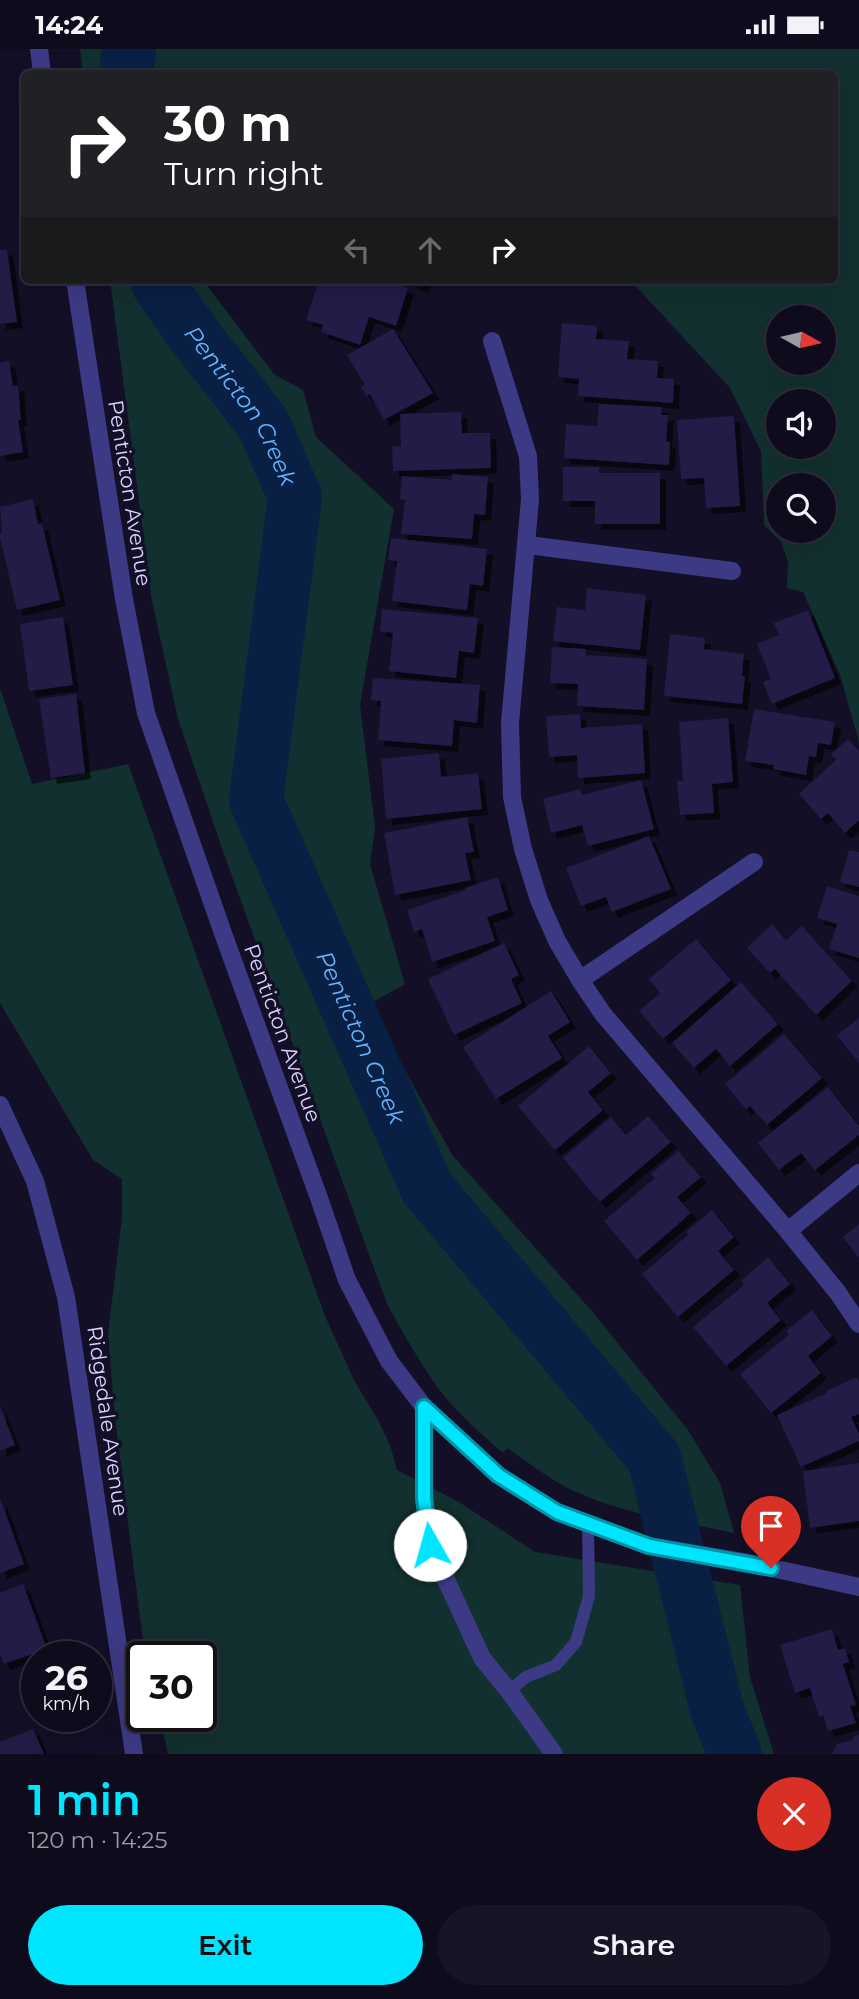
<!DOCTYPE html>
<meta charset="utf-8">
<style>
:root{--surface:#0e0b1c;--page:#171425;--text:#f1f3f6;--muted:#9b9ba3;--line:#2e2b3b;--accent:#00e5ff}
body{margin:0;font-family:Montserrat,sans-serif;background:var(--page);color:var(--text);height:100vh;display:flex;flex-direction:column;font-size:26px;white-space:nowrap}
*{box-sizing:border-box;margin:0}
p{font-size:23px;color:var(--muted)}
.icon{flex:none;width:38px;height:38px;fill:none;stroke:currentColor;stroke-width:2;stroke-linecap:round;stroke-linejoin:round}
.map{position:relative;height:1705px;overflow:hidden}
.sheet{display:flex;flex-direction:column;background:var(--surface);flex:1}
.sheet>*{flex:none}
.banner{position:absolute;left:21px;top:21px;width:817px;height:214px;border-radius:10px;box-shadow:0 7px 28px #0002,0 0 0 2px var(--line);background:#202124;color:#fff;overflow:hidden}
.needle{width:46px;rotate:98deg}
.controls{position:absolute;left:766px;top:256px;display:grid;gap:14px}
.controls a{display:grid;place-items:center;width:70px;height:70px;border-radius:50%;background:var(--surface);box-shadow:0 7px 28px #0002,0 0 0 2px var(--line);font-size:35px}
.speed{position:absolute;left:21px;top:1592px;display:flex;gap:14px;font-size:35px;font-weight:700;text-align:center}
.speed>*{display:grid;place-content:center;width:91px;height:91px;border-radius:50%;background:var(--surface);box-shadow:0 7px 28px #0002,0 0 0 2px var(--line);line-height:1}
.speed small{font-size:18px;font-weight:400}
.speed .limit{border:4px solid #111;border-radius:10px;background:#fff;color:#111}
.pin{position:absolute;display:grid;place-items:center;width:60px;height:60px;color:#fff;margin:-72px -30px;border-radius:50% 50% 50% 0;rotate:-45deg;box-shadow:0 0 7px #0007}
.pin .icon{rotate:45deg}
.me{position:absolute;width:77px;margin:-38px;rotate:353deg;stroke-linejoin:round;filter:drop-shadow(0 0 5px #0008)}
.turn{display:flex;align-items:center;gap:24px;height:147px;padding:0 28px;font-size:32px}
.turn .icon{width:91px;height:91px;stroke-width:2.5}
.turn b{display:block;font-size:49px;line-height:60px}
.lanes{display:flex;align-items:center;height:66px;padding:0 28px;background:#0003;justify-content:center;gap:35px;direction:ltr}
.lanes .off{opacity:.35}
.round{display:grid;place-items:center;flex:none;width:74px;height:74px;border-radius:37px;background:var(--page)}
.head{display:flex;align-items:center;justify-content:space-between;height:119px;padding:0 28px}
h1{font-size:42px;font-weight:600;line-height:52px;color:var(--accent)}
.button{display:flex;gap:14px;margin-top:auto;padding:14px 28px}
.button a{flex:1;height:80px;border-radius:42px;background:var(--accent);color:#111;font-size:28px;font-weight:600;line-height:80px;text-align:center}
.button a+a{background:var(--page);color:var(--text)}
.status{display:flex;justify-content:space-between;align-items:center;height:49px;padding:0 35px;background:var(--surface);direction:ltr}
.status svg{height:19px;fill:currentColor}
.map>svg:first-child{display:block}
.green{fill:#12302f;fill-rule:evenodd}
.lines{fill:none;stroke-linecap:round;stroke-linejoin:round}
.river{stroke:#0a1f44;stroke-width:54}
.building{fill:#241b47;filter:url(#shadow)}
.lane{stroke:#3d3a85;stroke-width:12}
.street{stroke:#3d3a85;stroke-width:18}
.route-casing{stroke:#0095a6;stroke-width:18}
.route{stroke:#00e5ff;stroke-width:12}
.labels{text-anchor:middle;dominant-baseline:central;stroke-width:7;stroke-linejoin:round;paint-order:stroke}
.street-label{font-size:21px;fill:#d9d4ff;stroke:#130f26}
.water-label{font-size:23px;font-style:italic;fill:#62b6ff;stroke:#130f26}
</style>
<div class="status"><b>14:24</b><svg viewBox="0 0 49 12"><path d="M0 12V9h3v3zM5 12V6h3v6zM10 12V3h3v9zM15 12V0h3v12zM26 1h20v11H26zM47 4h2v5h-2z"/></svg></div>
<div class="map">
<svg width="859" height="1705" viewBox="0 0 859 1705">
<defs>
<filter id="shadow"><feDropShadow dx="6" dy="6" stdDeviation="0" flood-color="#0009"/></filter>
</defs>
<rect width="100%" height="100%" fill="#130f26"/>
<!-- green -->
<path class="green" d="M 80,0 L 859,0 L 859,693 L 840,626 L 803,543 L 787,539 L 788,513 L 781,493 L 764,476 L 761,402 L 730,339 L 630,231 L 835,231 L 835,24 L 83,24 ZM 779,268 L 824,268 L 824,313 L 779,313 ZM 779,352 L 824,352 L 824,397 L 779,397 ZM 779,436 L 824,436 L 824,481 L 779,481 Z
M 110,231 L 203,231 L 274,325 L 303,341 L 316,388 L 394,460 L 360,656 L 375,778 L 370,815 L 405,935 L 368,956 L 453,1107 L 591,1261 L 688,1381 L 720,1434 L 734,1484 C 684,1473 628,1466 581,1445 C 554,1434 531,1415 507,1399 L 503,1404 C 480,1384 456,1363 438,1339 C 419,1312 403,1284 387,1255 L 225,808 L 178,670 L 152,552 Z
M 0,639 L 32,735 L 128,715 L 325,1267 L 355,1333 L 378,1371 L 390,1396 L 397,1421 L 459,1453 L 535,1503 L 740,1536 L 750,1628 L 774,1705 L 168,1705 L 160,1668 L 201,1668 L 201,1608 L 147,1608 L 142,1584 L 115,1370 L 108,1285 L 122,1168 L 122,1130 L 93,1111 L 0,954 Z"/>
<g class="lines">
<!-- river -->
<g class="river">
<path d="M 126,24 L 129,0"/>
<path id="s1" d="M 157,231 L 160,238 L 195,287 L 263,374 L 295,448 L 256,751 L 427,1139 L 654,1409 L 717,1661 L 735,1705"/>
</g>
</g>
<!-- building -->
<path class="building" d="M 7,200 L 17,273 L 0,275 L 0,201 Z
M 319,231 L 384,231 L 408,239 L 396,277 L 369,268 L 360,296 L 321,283 L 323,276 L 306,271 Z
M 407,231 L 425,231 L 422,238 Z
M 562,274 L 597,277 L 596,290 L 629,292 L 627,310 L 658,312 L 657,329 L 674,330 L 673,354 L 578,347 L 579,330 L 558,328 Z
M 393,280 L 433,344 L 384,371 L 370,345 L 366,347 L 361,338 L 365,336 L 347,306 Z
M 9,312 L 13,337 L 18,336 L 21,371 L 18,371 L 23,403 L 0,407 L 0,314 Z
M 599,355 L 662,358 L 661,366 L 668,366 L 666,392 L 670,393 L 669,416 L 564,409 L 566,375 L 597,377 Z
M 461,363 L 462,384 L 490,384 L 491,419 L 393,422 L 392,397 L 401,397 L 400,365 Z
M 734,367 L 740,457 L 706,459 L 704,429 L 681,430 L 677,371 Z
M 563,418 L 599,418 L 599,424 L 660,424 L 660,475 L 595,475 L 595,452 L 563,452 Z
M 452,425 L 488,428 L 485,466 L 474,465 L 472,490 L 401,485 L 405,451 L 400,450 L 402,427 L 452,431 Z
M 33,450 L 38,475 L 42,474 L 60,551 L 17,561 L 0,489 L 0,484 L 2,484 L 0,458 Z
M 391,489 L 487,500 L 483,537 L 470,535 L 467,561 L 392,552 L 397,512 L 388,511 Z
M 587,539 L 646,546 L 640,601 L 553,592 L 557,558 L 585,561 Z
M 382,560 L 478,569 L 474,604 L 459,602 L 456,629 L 389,622 L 393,584 L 380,582 Z
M 808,561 L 835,629 L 772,655 L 763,633 L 771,630 L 757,595 L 779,586 L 774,574 Z
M 63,568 L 73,636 L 29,642 L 20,575 Z
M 670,585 L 705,589 L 704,600 L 744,605 L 742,627 L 745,627 L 742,655 L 664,647 Z
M 552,598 L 586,600 L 586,606 L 647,610 L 644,661 L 577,657 L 578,635 L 550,634 Z
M 373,629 L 480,636 L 477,674 L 454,671 L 452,697 L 378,691 L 381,652 L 371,651 Z
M 76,645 L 85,724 L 51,729 L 39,650 Z
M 754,660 L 835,673 L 831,696 L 818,694 L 816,708 L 809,707 L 806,726 L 773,720 L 774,716 L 745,712 Z
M 580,665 L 581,679 L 642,675 L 645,724 L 578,729 L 577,706 L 549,708 L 546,667 Z
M 728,669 L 733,733 L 712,735 L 714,764 L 680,766 L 677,732 L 683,732 L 679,673 Z
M 848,690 L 859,702 L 859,771 L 845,784 L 828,764 L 821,770 L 799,745 L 836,711 L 831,705 Z
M 439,704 L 441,728 L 478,724 L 482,760 L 386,770 L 381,710 Z
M 641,731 L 654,780 L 588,797 L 582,776 L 551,784 L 543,750 L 580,740 L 582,746 Z
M 467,768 L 474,803 L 465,804 L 471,831 L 395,846 L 384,784 Z
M 649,787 L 671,840 L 612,863 L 606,848 L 581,857 L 566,819 Z
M 849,801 L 859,803 L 859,838 L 840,833 Z
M 498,828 L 508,861 L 487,868 L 495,892 L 432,913 L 422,880 L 414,883 L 407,861 L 466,841 L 465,839 Z
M 827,837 L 859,847 L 859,909 L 829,900 L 837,875 L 817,869 Z
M 772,875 L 786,891 L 802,877 L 852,932 L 816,966 L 775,920 L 770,924 L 747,899 Z
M 696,890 L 731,931 L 663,990 L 639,962 L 660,944 L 649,930 Z
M 504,894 L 519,926 L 511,930 L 522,954 L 454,986 L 428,930 Z
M 741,933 L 778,975 L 730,1017 L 716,1000 L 694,1019 L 672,994 Z
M 551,942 L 570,973 L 548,987 L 562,1009 L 496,1050 L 463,998 Z
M 859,969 L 859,1014 L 837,986 Z
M 784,985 L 822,1029 L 767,1076 L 750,1057 L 746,1060 L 725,1035 Z
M 589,997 L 611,1024 L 588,1043 L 603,1061 L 555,1101 L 518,1057 Z
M 828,1038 L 859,1077 L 859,1086 L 815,1121 L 801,1104 L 779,1121 L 758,1094 Z
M 648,1067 L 671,1093 L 600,1153 L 563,1109 L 611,1068 L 626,1086 Z
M 678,1102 L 701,1128 L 677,1148 L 691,1164 L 637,1211 L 604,1172 L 655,1129 L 651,1125 Z
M 712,1161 L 734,1188 L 718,1202 L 734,1221 L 678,1268 L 642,1225 L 688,1186 L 686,1183 Z
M 859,1175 L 859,1209 L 843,1188 Z
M 768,1208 L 790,1235 L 767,1254 L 781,1271 L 726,1317 L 693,1278 L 744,1236 L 741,1232 Z
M 812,1261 L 832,1287 L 808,1307 L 821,1324 L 771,1364 L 740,1325 L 789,1286 L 786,1282 Z
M 857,1328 L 859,1333 L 859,1365 L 851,1368 L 859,1385 L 859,1392 L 801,1418 L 777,1366 L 827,1344 L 826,1342 Z
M 0,1357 L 15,1396 L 0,1402 Z
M 859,1414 L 859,1472 L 810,1479 L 803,1422 Z
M 0,1449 L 24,1515 L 0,1524 Z
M 23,1535 L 47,1600 L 4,1615 L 0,1605 L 0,1544 Z
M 832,1580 L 838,1601 L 845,1599 L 849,1613 L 843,1615 L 856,1656 L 850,1657 L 856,1674 L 828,1682 L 823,1666 L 819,1668 L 810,1639 L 795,1644 L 780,1596 Z
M 33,1680 L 44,1705 L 0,1705 L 0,1693 Z
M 859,1686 L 859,1705 L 832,1705 L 837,1695 L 853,1691 L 854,1687 Z"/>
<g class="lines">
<!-- lane -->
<path class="lane" d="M 509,1642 L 526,1628 L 556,1616 L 576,1593 L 589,1547 L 588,1474"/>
<!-- street -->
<path class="street" d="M 39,0 L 42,24
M 75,231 L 124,550 L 146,664 L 224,887 L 319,1149 L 347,1231 L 389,1312 L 424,1358 L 498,1426 L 557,1463 L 649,1497 L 744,1513 L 859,1538
M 492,292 L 528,407 L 530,450 L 510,674 L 512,748 L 523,800 L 539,851 L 557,892 L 580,931 L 603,965 L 788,1182 L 838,1244 L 859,1275
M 528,496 L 732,522
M 580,931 L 754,813
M 0,1056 L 35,1132 L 66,1248 L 134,1705
M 788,1182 L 859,1124
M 424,1358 L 424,1449 L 430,1496 L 482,1609 L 509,1642 L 554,1705"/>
</g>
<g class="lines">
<defs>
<path id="route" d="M 430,1496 L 424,1449 L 424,1358 L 498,1426 L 557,1463 L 649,1497 L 771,1519"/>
</defs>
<!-- route casing -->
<use href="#route" class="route-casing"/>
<!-- route -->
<use href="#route" class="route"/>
</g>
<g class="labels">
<!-- street labels -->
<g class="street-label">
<text transform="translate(130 444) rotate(81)">Penticton Avenue</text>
<text transform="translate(283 984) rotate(70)">Penticton Avenue</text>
<text transform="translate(108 1372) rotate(82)">Ridgedale Avenue</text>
</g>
<!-- water labels -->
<g class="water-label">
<text stroke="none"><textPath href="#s1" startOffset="152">Penticton Creek</textPath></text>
<text stroke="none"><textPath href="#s1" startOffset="824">Penticton Creek</textPath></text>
</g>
</g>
</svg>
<div class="controls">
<a><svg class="needle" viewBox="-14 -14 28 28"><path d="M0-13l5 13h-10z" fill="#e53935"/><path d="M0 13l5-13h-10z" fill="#9b9ba3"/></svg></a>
<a><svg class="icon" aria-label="sound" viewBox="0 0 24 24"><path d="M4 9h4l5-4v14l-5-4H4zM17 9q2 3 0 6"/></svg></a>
<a><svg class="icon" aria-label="search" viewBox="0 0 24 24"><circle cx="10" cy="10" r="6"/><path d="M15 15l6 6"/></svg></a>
</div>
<div class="speed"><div>26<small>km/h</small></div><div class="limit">30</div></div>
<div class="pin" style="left:771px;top:1519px;background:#d93025"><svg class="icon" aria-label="arrive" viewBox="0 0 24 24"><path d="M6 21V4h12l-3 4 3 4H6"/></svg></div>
<svg class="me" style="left:430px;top:1496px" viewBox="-20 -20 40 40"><circle r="19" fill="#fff"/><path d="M0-13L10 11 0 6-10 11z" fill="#00e5ff"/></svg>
<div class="banner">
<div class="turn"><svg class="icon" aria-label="right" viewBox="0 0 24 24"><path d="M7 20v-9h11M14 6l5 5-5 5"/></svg><div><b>30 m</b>Turn right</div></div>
<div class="lanes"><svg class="icon off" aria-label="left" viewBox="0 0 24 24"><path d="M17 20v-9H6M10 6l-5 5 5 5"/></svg><svg class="icon off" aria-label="ahead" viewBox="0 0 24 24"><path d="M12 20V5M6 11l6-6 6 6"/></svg><svg class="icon" aria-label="right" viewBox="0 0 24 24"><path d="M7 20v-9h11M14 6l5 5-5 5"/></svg></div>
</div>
</div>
<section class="sheet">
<div class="head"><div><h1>1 min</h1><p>120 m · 14:25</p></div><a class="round" style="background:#d93025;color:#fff"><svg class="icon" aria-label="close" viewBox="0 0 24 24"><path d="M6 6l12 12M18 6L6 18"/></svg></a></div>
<div class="button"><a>Exit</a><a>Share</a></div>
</section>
